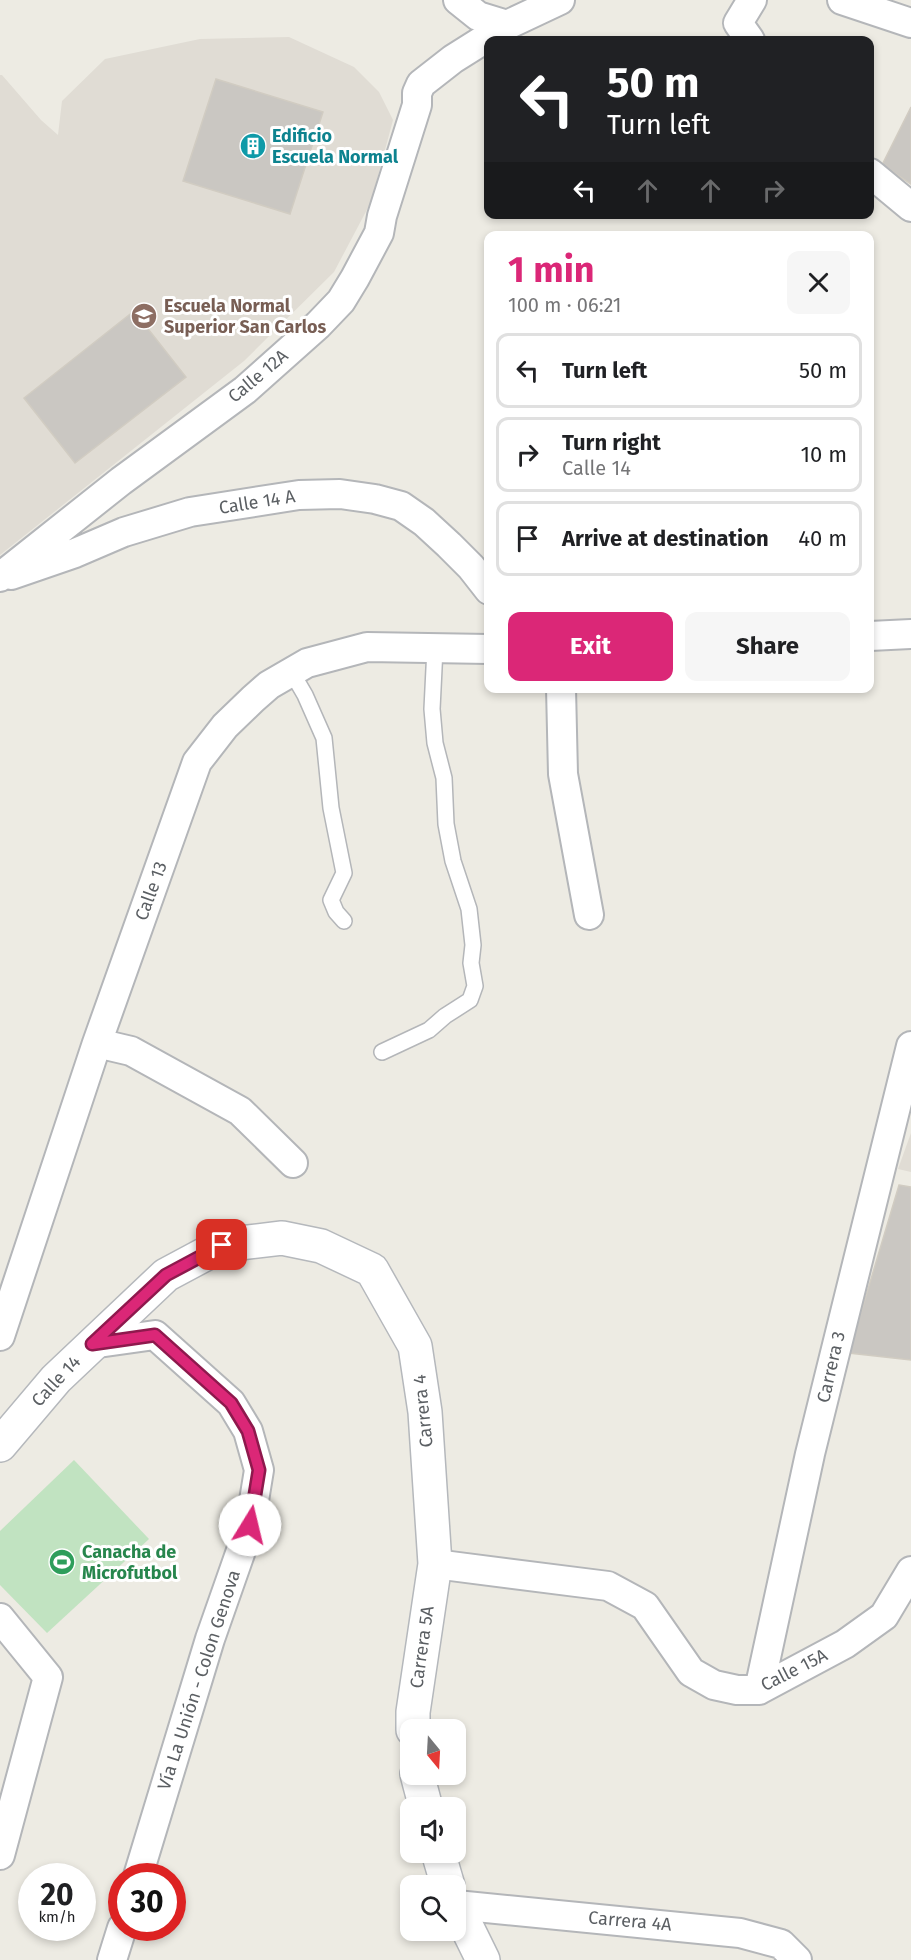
<!DOCTYPE html>
<meta charset="utf-8">
<style>
:root{--surface:#fff;--page:#f6f6f6;--text:#202124;--muted:#757577;--line:#e0e0e0;--accent:#db2777}
body{margin:0;font-family:"Fira Sans",sans-serif;background:var(--page);color:var(--text);height:100vh;display:flex;flex-direction:column;font-size:22px;white-space:nowrap}
*{box-sizing:border-box;margin:0}
p{font-size:20px;color:var(--muted)}
.icon{flex:none;width:33px;height:33px;fill:none;stroke:currentColor;stroke-width:2;stroke-linecap:round;stroke-linejoin:round}
.map{position:relative;flex:1;overflow:hidden}
.drawer{position:absolute;left:484px;top:231px;width:390px;height:462px;display:flex;flex-direction:column;background:var(--surface);border-radius:12px;box-shadow:0 3px 9px #0003}
.drawer>*{flex:none}
.guide{position:absolute;left:484px;top:36px;width:390px;height:183px;border-radius:12px;box-shadow:0 3px 9px #0003;background:#202124;color:#fff;overflow:hidden}
.needle{width:39px;rotate:162deg}
.tools{position:absolute;left:400px;top:1719px;display:grid;gap:12px}
.tools a{display:grid;place-items:center;width:66px;height:66px;border-radius:12px;background:var(--surface);box-shadow:0 3px 9px #0003;font-size:30px}
.speed{position:absolute;left:18px;top:1863px;display:flex;gap:12px;font-size:30px;font-weight:700;text-align:center}
.speed>*{display:grid;place-content:center;width:78px;height:78px;border-radius:50%;background:var(--surface);box-shadow:0 3px 9px #0003;line-height:1}
.speed small{font-size:15px;font-weight:400}
.speed .limit{border:9px solid #d22;background:#fff;color:#111}
.pin{position:absolute;display:grid;place-items:center;width:51px;height:51px;color:#fff;margin:-26px;border-radius:12px;box-shadow:0 3px 9px #0006}
.me{position:absolute;width:66px;margin:-33px;rotate:9deg;stroke-linejoin:round;filter:drop-shadow(0 0 4px #0008)}
.turn{display:flex;align-items:center;gap:21px;height:126px;padding:0 24px;font-size:27px}
.turn .icon{width:78px;height:78px;stroke-width:2.5}
.turn b{display:block;font-size:42px;line-height:51px}
.lanes{display:flex;align-items:center;height:57px;padding:0 24px;background:#0003;justify-content:center;gap:30px;direction:ltr}
.lanes .off{opacity:.35}
.round{display:grid;place-items:center;flex:none;width:63px;height:63px;border-radius:12px;background:var(--page)}
.summary{display:flex;align-items:center;justify-content:space-between;height:102px;padding:0 24px}
h1{font-size:36px;font-weight:700;line-height:45px;color:var(--accent)}
.primary-button{display:flex;gap:12px;margin-top:auto;padding:12px 24px}
.primary-button a{flex:1;height:69px;border-radius:12px;background:var(--accent);color:#fff;font-size:24px;font-weight:700;line-height:69px;text-align:center}
.primary-button a+a{background:var(--page);color:var(--text)}
ul{padding:0;list-style:none}
li{display:flex;align-items:center;gap:18px;height:75px;margin:0 12px 9px;padding:0 12px;border:3px solid var(--line);border-radius:12px}
li div{flex:1}
li b{display:block;font-size:22px}
li em{font-style:normal}
.map>svg:first-child{display:block}
.education{fill:#e0dcd4}
.green{fill:#c1e3c1}
.building{fill:#cac7c2;stroke:#d1ccc2;stroke-width:1.5}
.lines{fill:none;stroke-linecap:round;stroke-linejoin:round}
.service-casing{stroke:#b4b6b9;stroke-width:18}
.minor-casing{stroke:#b4b6b9;stroke-width:32}
.secondary-casing{stroke:#b5b8bc;stroke-width:36}
.service{stroke:#fff;stroke-width:15}
.minor{stroke:#fff;stroke-width:28}
.secondary{stroke:#fff;stroke-width:33}
.route-casing{stroke:#8e194d;stroke-width:15}
.route{stroke:#db2777;stroke-width:10}
.labels{text-anchor:middle;dominant-baseline:central;stroke-width:6;stroke-linejoin:round;paint-order:stroke}
.culture-label{font-size:18px;font-weight:bold;fill:#0d838f;stroke:#fff;text-anchor:start}
.education-label{font-size:18px;font-weight:bold;fill:#785e54;stroke:#fff;text-anchor:start}
.street-label{font-size:18px;fill:#5b5f63;stroke:#fff}
.leisure-label{font-size:18px;font-weight:bold;fill:#27864d;stroke:#fff;text-anchor:start}
</style>
<div class="map">
<svg width="911" height="1960" viewBox="0 0 911 1960">
<rect width="100%" height="100%" fill="#edebe3"/>
<!-- education -->
<path class="education" d="M 289,37 L 354,67 L 379,92 L 393,120 L 371,202 L 334,272 L 244,361 L 0,555 L 0,75 L 2,75 L 41,120 L 58,135 L 62,101 L 105,59 L 200,39 Z
M 911,1133 L 911,1172 L 898,1169 Z"/>
<!-- green -->
<path class="green" d="M 74,1460 L 149,1539 L 47,1633 L 0,1585 L 0,1531 Z"/>
<!-- building -->
<path class="building" d="M 216,79 L 323,112 L 290,214 L 183,181 Z
M 911,107 L 911,184 L 882,165 Z
M 134,311 L 186,377 L 75,463 L 24,398 Z
M 899,1185 L 911,1187 L 911,1360 L 849,1353 Z"/>
<g class="lines">
<defs>
<path id="service" d="M 291,671 L 305,695 L 324,738 L 331,808 L 344,873 L 331,900 L 336,912 L 344,921
M 382,1052 L 429,1030 L 445,1016 L 470,1000 L 475,986 L 471,963 L 473,945 L 469,909 L 453,861 L 446,824 L 444,778 L 435,743 L 432,709 L 435,648"/>
<path id="minor" d="M 458,0 L 478,16 L 507,25
M 842,0 L 911,23
M 750,40 L 738,23 L 752,0
M 870,173 L 911,207
M 11,575 L 75,553 L 124,532 L 190,512 L 299,495 L 340,494 L 375,499 L 401,506 L 424,522 L 449,545 L 471,567 L 489,590
M 0,577 L 121,481 L 245,390 L 318,325 L 341,301 L 355,278 L 379,233 L 382,216 L 417,105 L 417,93 L 421,84 L 453,59 L 507,25 L 560,0
M 870,636 L 911,634
M 561,688 L 563,774 L 589,915
M 97,1043 L 131,1051 L 240,1111 L 293,1163
M 0,1336 L 97,1043 L 197,762 L 225,726 L 253,699 L 269,685 L 307,663 L 367,647 L 489,649
M 91,1344 L 155,1335 L 231,1403 L 248,1431 L 259,1470 L 250,1525 L 210,1639 L 138,1876
M 435,1564 L 608,1586 L 645,1606 L 691,1672 L 714,1685 L 737,1690 L 759,1690 L 845,1644 L 884,1616 L 911,1571
M 0,1618 L 48,1677 L 0,1855
M 759,1690 L 810,1454 L 911,1046
M 456,1905 L 740,1933 L 781,1944 L 797,1960
M 112,1960 L 122,1928"/>
<path id="secondary" d="M 0,1445 L 56,1379 L 166,1275 L 222,1245 L 282,1238 L 321,1246 L 372,1270 L 415,1346 L 425,1412 L 435,1564 L 413,1712 L 413,1730
M 417,1774 L 426,1808
M 438,1852 L 448,1886
M 456,1905 L 483,1960"/>
</defs>
<!-- service casing -->
<use href="#service" class="service-casing"/>
<!-- minor casing -->
<use href="#minor" class="minor-casing"/>
<!-- secondary casing -->
<use href="#secondary" class="secondary-casing"/>
<!-- service -->
<use href="#service" class="service"/>
<!-- minor -->
<use href="#minor" class="minor"/>
<!-- secondary -->
<use href="#secondary" class="secondary"/>
</g>
<g class="lines">
<defs>
<path id="route" d="M 222,1245 L 166,1275 L 92,1344 L 155,1335 L 231,1403 L 248,1431 L 259,1470 L 250,1525"/>
</defs>
<!-- route casing -->
<use href="#route" class="route-casing"/>
<!-- route -->
<use href="#route" class="route"/>
</g>
<!-- icons -->
<defs>
<symbol id="building-disc" viewBox="-11 -11 22 22"><circle r="9.5" fill="#0f9aa8" stroke="#fff"/><path d="M-4-6H4V6H1V3H-1V6H-4ZM-2.5-4.3h1.7v1.8h-1.7ZM.8-4.3h1.7v1.8H.8ZM-2.5-1h1.7V.8h-1.7ZM.8-1h1.7V.8H.8Z" fill="#fff"/></symbol>
<symbol id="school-disc" viewBox="-11 -11 22 22"><circle r="9.5" fill="#8d6e63" stroke="#fff"/><path d="M0-5L7-2L0 1L-7-2ZM-4 1L0 2.5L4 1V4Q0 6-4 4Z" fill="#fff"/></symbol>
<symbol id="stadium-disc" viewBox="-11 -11 22 22"><circle r="9.5" fill="#2e9e5b" stroke="#fff"/><path d="M0-5a6.5 5 0 1 0 0 10a6.5 5 0 1 0 0-10ZM-3.5-1.8h7v3.6h-7Z" fill="#fff"/></symbol>
</defs>
<g fill-rule="evenodd">
<use href="#building-disc" x="238" y="131" width="30" height="30"/>
<use href="#school-disc" x="129" y="301" width="30" height="30"/>
<use href="#stadium-disc" x="47" y="1547" width="30" height="30"/>
</g>
<g class="labels">
<!-- culture labels -->
<g class="culture-label">
<text x="272" y="136">Edificio<tspan x="272" dy="21">Escuela Normal</tspan></text>
</g>
<!-- education labels -->
<g class="education-label">
<text x="164" y="306">Escuela Normal<tspan x="164" dy="21">Superior San Carlos</tspan></text>
</g>
<!-- street labels -->
<g class="street-label">
<text transform="translate(258 376) rotate(-40)">Calle 12A</text>
<text transform="translate(257 502) rotate(-9)">Calle 14 A</text>
<text transform="translate(151 891) rotate(-70)">Calle 13</text>
<text transform="translate(831 1367) rotate(-77)">Carrera 3</text>
<text transform="translate(56 1381) rotate(-47)">Calle 14</text>
<text transform="translate(423 1411) rotate(-96)">Carrera 4</text>
<text transform="translate(422 1647) rotate(-82)">Carrera 5A</text>
<text transform="translate(794 1670) rotate(-27)">Calle 15A</text>
<text transform="translate(199 1680) rotate(-72)">Vía La Unión - Colon Genova</text>
<text transform="translate(630 1921) rotate(5)">Carrera 4A</text>
</g>
<!-- leisure labels -->
<g class="leisure-label">
<text x="82" y="1552">Canacha de<tspan x="82" dy="21">Microfutbol</tspan></text>
</g>
</g>
</svg>
<div class="tools">
<a><svg class="needle" viewBox="-14 -14 28 28"><path d="M0-13l5 13h-10z" fill="#e53935"/><path d="M0 13l5-13h-10z" fill="#757577"/></svg></a>
<a><svg class="icon" aria-label="sound" viewBox="0 0 24 24"><path d="M4 9h4l5-4v14l-5-4H4zM17 9q2 3 0 6"/></svg></a>
<a><svg class="icon" aria-label="search" viewBox="0 0 24 24"><circle cx="10" cy="10" r="6"/><path d="M15 15l6 6"/></svg></a>
</div>
<div class="speed"><div>20<small>km/h</small></div><div class="limit">30</div></div>
<div class="pin" style="left:222px;top:1245px;background:#d93025"><svg class="icon" aria-label="arrive" viewBox="0 0 24 24"><path d="M6 21V4h12l-3 4 3 4H6"/></svg></div>
<svg class="me" style="left:250px;top:1525px" viewBox="-20 -20 40 40"><circle r="19" fill="#fff"/><path d="M0-13L10 11 0 6-10 11z" fill="#db2777"/></svg>
<div class="guide">
<div class="turn"><svg class="icon" aria-label="left" viewBox="0 0 24 24"><path d="M17 20v-9H6M10 6l-5 5 5 5"/></svg><div><b>50 m</b>Turn left</div></div>
<div class="lanes"><svg class="icon" aria-label="left" viewBox="0 0 24 24"><path d="M17 20v-9H6M10 6l-5 5 5 5"/></svg><svg class="icon off" aria-label="ahead" viewBox="0 0 24 24"><path d="M12 20V5M6 11l6-6 6 6"/></svg><svg class="icon off" aria-label="ahead" viewBox="0 0 24 24"><path d="M12 20V5M6 11l6-6 6 6"/></svg><svg class="icon off" aria-label="right" viewBox="0 0 24 24"><path d="M7 20v-9h11M14 6l5 5-5 5"/></svg></div>
</div>
<section class="drawer">
<div class="summary"><div><h1>1 min</h1><p>100 m · 06:21</p></div><a class="round"><svg class="icon" aria-label="close" viewBox="0 0 24 24"><path d="M6 6l12 12M18 6L6 18"/></svg></a></div>
<ul>
<li><svg class="icon" aria-label="left" viewBox="0 0 24 24"><path d="M17 20v-9H6M10 6l-5 5 5 5"/></svg><div><b>Turn left</b></div><em>50 m</em></li>
<li><svg class="icon" aria-label="right" viewBox="0 0 24 24"><path d="M7 20v-9h11M14 6l5 5-5 5"/></svg><div><b>Turn right</b><p>Calle 14</p></div><em>10 m</em></li>
<li><svg class="icon" aria-label="arrive" viewBox="0 0 24 24"><path d="M6 21V4h12l-3 4 3 4H6"/></svg><div><b>Arrive at destination</b></div><em>40 m</em></li>
</ul>
<div class="primary-button"><a>Exit</a><a>Share</a></div>
</section>
</div>
